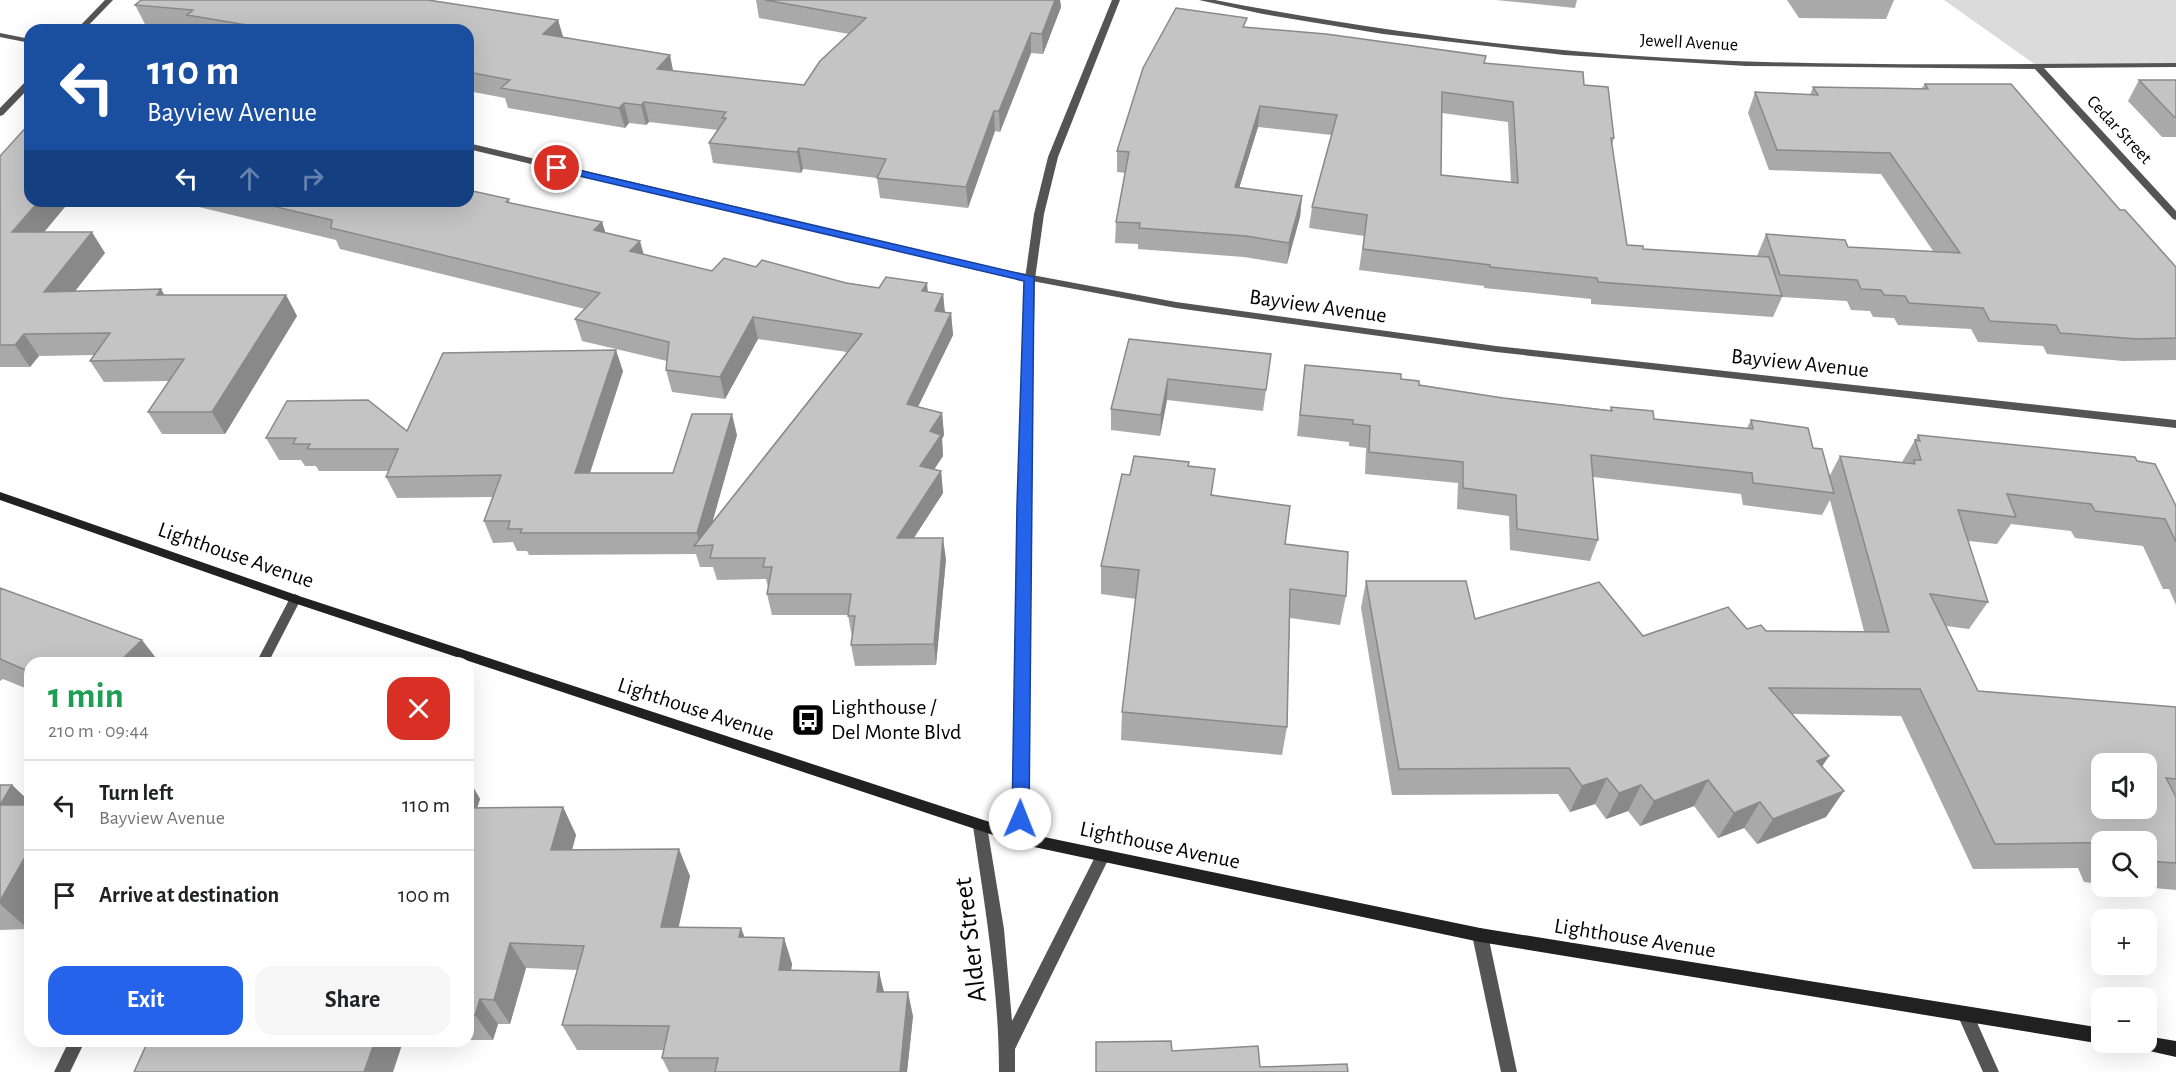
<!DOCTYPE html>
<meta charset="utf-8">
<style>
:root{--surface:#fff;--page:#f6f6f6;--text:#202124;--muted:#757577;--line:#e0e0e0;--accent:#2563eb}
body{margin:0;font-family:"Alegreya Sans",sans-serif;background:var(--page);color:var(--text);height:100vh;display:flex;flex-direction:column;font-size:22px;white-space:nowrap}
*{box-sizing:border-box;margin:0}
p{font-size:20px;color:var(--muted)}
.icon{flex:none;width:33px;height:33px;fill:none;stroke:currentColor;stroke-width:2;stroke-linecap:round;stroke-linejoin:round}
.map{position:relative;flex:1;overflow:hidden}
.details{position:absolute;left:24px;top:657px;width:450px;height:390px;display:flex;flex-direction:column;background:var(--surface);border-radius:18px;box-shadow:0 6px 24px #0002}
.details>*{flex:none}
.hud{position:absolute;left:24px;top:24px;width:450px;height:183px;border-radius:18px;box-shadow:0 6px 24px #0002;background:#1a4fa0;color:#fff;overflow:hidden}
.fabs{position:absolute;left:2091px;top:753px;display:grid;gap:12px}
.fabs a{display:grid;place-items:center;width:66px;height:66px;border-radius:12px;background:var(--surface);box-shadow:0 6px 24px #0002;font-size:30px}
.pin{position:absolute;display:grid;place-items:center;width:51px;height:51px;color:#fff;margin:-26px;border:3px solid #fff;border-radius:50%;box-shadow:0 2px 6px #0007}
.me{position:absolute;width:66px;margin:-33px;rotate:1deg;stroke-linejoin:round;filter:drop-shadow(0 0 4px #0008)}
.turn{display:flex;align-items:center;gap:21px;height:126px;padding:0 24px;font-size:27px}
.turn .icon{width:78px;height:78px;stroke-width:2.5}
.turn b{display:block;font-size:42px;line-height:51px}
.lanes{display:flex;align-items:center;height:57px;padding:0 24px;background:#0003;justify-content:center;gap:30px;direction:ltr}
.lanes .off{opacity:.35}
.round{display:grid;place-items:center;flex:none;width:63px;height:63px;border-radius:18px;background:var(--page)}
.overview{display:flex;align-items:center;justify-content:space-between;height:102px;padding:0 24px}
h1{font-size:36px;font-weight:700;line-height:45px;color:#1e9e55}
.primary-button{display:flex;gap:12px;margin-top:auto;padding:12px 24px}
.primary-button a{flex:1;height:69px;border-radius:18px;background:var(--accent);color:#fff;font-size:24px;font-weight:700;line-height:69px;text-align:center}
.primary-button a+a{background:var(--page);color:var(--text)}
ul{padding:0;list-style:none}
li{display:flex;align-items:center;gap:18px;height:90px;padding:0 24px;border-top:2px solid var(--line)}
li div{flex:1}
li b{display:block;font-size:22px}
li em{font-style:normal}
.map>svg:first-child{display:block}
.green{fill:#dbdbdb}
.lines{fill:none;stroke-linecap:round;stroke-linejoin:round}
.minor{fill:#545454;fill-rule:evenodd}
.tertiary{fill:#545454;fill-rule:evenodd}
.secondary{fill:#212121;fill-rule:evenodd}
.wall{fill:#a9a9a9;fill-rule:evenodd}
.shaded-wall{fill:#898989}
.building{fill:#c4c4c4;stroke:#898989;stroke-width:1.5;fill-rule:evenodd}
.route{fill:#2563eb;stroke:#184099;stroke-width:1.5}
.labels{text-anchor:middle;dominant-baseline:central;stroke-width:6;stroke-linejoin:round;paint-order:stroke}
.far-street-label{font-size:18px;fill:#000;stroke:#fff}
.street-label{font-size:22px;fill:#000;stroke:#fff}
.poi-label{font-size:22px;fill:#000;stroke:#fff;text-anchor:start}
.near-street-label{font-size:27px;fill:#000;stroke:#fff}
</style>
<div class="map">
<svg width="2176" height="1072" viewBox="0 0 2176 1072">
<rect width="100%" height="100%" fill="#fff"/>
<!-- green -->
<path class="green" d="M 1944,0 L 2176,0 L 2176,65 L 2037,66 Z"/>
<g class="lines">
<!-- minor -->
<path class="minor" d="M 1199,0 L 1215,0 C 1350,26 1486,45 1623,55 C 1807,68 1992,64 2176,63 L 2176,67 L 2044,68 L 2176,211 L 2176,220 L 2173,219 L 2035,69 L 1746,66 L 1564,55 L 1383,34 L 1263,14 Z
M 0,33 L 30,39 L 30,43 L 0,37 Z
M 468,143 L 994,268 L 1176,302 L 1496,346 L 2176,420 L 2176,428 L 1496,352 L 1176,308 L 994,274 L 468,149 Z
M 295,594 L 299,596 L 301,599 L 268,663 L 256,663 L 291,596 Z
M 980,820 L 985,822 L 987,826 L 1004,929 L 1012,1021 L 1098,851 L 1103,850 L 1108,851 L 1110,856 L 1015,1049 L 1015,1072 L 999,1072 C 999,990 985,907 973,826 L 975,822 Z
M 1480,928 L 1485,930 L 1488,935 L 1517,1072 L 1501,1072 L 1472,935 L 1475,930 Z
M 1965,1006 L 1971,1009 L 1999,1072 L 1983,1072 L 1957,1014 L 1959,1009 Z
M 69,1041 L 85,1041 L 70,1072 L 54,1072 Z"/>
<!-- tertiary -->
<path class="tertiary" d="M 105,0 L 113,0 L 84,30 L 76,30 Z
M 1112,0 L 1120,0 L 1058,157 L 1044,214 L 1035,279 L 1030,505 L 1027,838 L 1025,842 L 1020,844 L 1015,842 L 1013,838 L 1018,505 L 1025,279 L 1034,214 L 1048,157 Z
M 30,79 L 30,87 L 3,115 L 0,116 L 0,108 L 27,80 Z"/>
<!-- secondary -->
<path class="secondary" d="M 0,492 L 299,596 L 1020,832 L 1480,928 L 2102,1028 L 2102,1042 L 2105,1042 L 2102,1044 L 1480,942 L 1020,844 L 291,602 L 0,500 Z
M 2146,1036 L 2176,1041 L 2176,1057 L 2132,1047 L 2130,1042 L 2146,1042 Z"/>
</g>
<!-- wall -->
<path class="wall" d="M 756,0 L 1060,0 L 1061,7 L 1043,54 L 1031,53 L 1000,132 L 995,131 L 968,208 L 880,198 L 877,178 L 803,169 L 801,173 L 713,163 L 709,143 L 718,130 L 649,122 L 646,125 L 629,123 L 625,128 L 508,108 L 505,98 L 468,91 L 468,30 L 194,30 L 194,29 L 145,24 L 135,5 L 558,20 L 563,37 L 673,71 L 804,85 L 849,34 L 759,18 Z
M 1496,0 L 1577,0 L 1575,8 Z
M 1787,0 L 1894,0 L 1886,19 L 1799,18 Z
M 1247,27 L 1485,63 L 1584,85 L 1614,138 L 1612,145 L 1627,245 L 1643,249 L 1757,256 L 1766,234 L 1848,247 L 1933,251 L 1881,174 L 1769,170 L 1748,113 L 1755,92 L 1810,95 L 1813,87 L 1922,88 L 1925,84 L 2120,210 L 2176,267 L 2176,360 L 2123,361 L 2047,354 L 2043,346 L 1978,342 L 1971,329 L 1898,325 L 1894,318 L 1873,317 L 1870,311 L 1851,310 L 1847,301 L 1782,297 L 1773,317 L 1591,304 L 1591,299 L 1484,288 L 1484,286 L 1359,270 L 1364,236 L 1309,228 L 1312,207 L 1332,135 L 1258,127 L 1239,188 L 1302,196 L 1300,217 L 1287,264 L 1244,257 L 1138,249 L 1138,244 L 1115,243 L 1116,222 L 1125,173 L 1117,172 L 1117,151 ZM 1442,113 L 1508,122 L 1511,183 L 1441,175 Z
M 2139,80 L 2176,80 L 2176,137 L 2162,137 L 2128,101 Z
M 0,156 L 44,232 L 105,253 L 75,291 L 161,289 L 164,295 L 286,295 L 297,316 L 225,434 L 162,434 L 148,412 L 169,381 L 104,382 L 90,361 L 94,355 L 39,356 L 30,367 L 0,367 Z
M 509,199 L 510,203 L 602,222 L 605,233 L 644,255 L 712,271 L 756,267 L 879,288 L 943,294 L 945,312 L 951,313 L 953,335 L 918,407 L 942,413 L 944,435 L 942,439 L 943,456 L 934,470 L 941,471 L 943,493 L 914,538 L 946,559 L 936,665 L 855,666 L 851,645 L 852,637 L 848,615 L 772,615 L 767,594 L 768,587 L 766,579 L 717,580 L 713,567 L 700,567 L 696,554 L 529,555 L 527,551 L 517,551 L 513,542 L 493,543 L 484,521 L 493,497 L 397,498 L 386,477 L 389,471 L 319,471 L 316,466 L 305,466 L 301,460 L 279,460 L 266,438 L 407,431 L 623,371 L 590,473 L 673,473 L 737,435 L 712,522 L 847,352 L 758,339 L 725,399 L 672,392 L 666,370 L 667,361 L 582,341 L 575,319 L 585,309 L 340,249 L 336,240 L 174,201 L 468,201 Z
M 1129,339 L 1271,354 L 1263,411 L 1167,400 L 1160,436 L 1111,430 L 1111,409 Z
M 1305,365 L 1401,379 L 1419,385 L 1503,398 L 1610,410 L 1611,407 L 1654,419 L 1747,428 L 1751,420 L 1813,448 L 1829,477 L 1840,456 L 1902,462 L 1918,435 L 2137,461 L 2176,506 L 2176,605 L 2169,589 L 2163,589 L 2143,546 L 2075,538 L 2071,531 L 2011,524 L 1997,544 L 1968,541 L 1988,602 L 1969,629 L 1946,626 L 1978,691 L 2176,707 L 2176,890 L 2132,886 L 2146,886 L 2146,842 L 2102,842 L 2102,884 L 2084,882 L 2078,868 L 1973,869 L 1901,716 L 1792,714 L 1829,756 L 1822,766 L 1826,817 L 1757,844 L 1744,828 L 1718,838 L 1694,806 L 1640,826 L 1628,811 L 1606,819 L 1595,804 L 1570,812 L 1558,794 L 1392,795 L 1361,608 L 1366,581 L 1475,619 L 1643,636 L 1747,629 L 1766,631 L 1864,631 L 1830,500 L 1822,515 L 1743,505 L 1741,494 L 1593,477 L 1598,540 L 1590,561 L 1510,550 L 1509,516 L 1457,509 L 1458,483 L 1365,474 L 1366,448 L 1349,446 L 1349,442 L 1297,436 Z
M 1188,466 L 1213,495 L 1285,544 L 1346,596 L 1340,625 L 1290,618 L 1287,727 L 1282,755 L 1121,740 L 1122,712 L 1136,599 L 1101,594 L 1101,566 L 1130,475 Z
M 0,588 L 30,663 L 30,690 L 3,679 L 0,681 Z
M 468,778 L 480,799 L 477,808 L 563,807 L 576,835 L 572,850 L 690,876 L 678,927 L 745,938 L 784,938 L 792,964 L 791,970 L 879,972 L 884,992 L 913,1016 L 907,1072 L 669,1072 L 662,1058 L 664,1050 L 577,1050 L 562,1025 L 577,970 L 526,968 L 510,1024 L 498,1024 L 493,1040 L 468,1040 Z
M 0,785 L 12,785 L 30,802 L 30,926 L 28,929 L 0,930 Z"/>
<!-- shaded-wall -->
<path class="shaded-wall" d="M 1055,0 L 1060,0 L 1061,7 L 1043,54 L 1042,34 Z
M 558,20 L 564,40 L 543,34 Z
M 1031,33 L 1031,53 L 1000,132 L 999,111 Z
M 670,55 L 674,75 L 657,69 Z
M 644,102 L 649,122 L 646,125 L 641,105 Z
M 624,103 L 629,123 L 625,128 L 619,108 Z
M 1260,106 L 1258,127 L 1233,208 L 1235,187 Z
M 994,111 L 995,131 L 968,208 L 966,187 Z
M 799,148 L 803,169 L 801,173 L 797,152 Z
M 1302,196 L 1300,217 L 1287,264 L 1289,243 Z
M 39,201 L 70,201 L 26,254 L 12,232 Z
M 602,222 L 609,243 L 594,230 Z
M 92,232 L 105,253 L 58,313 L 44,292 Z
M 640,241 L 646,262 L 630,251 Z
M 927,283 L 929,304 L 922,291 Z
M 161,289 L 173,310 L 157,295 Z
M 943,294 L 945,316 L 935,311 Z
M 286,295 L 297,316 L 225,434 L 212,412 Z
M 951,313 L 953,335 L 909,425 L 907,404 Z
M 753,317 L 758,339 L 725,399 L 720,377 Z
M 24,334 L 39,356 L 30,367 L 15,345 Z
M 616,350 L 623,371 L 583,494 L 575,473 Z
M 1168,379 L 1167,400 L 1160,436 L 1161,415 Z
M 942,413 L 944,435 L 942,439 L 943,456 L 922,487 L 920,466 L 930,431 Z
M 732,414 L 737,435 L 706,545 L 700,546 L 697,533 Z
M 941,471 L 943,493 L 900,559 L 897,538 Z
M 943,538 L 946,559 L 936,665 L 934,644 Z
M 142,640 L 160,663 L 118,663 Z
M 1829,756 L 1812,782 L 1817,761 Z
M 468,778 L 480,799 L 468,835 Z
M 1607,778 L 1595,804 L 1570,812 L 1582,786 Z
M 1708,780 L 1694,806 L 1640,826 L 1654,801 Z
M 12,785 L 30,802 L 30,830 L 0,805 Z
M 1641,785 L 1628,811 L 1606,819 L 1619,793 Z
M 1844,791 L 1826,817 L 1757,844 L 1773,819 Z
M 1760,802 L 1744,828 L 1718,838 L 1734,813 Z
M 563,807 L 576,835 L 565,876 L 551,850 Z
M 30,848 L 30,926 L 28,929 L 0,904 L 0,901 Z
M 679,849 L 690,876 L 673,953 L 661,927 Z
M 741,928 L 751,953 L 739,937 Z
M 784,938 L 792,964 L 787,995 L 779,970 Z
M 510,943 L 526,968 L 510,1024 L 494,1000 Z
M 879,972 L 885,997 L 877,992 Z
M 908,992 L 913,1016 L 907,1072 L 900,1072 Z
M 480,999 L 498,1024 L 493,1040 L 475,1015 Z
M 375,1041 L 403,1042 L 393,1072 L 364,1072 Z"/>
<!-- building -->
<path class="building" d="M 141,0 L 428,0 L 558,20 L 543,34 L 670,55 L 657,69 L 804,85 L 820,61 L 866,18 L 765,0 L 1055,0 L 1042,34 L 1031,33 L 999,111 L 994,111 L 966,187 L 877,178 L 886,159 L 799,148 L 797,152 L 709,143 L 726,118 L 722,118 L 726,112 L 644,102 L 641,105 L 624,103 L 619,108 L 501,88 L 510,80 L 468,72 L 468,30 L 277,30 L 187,15 L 193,10 L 135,5 Z
M 1176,8 L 1247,18 L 1243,27 L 1326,34 L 1486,56 L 1484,63 L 1583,72 L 1584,85 L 1608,87 L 1614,138 L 1611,138 L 1627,245 L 1643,246 L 1643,249 L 1769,257 L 1782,296 L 1598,282 L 1597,278 L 1490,267 L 1490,265 L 1363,249 L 1367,215 L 1312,207 L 1337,115 L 1260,106 L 1235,187 L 1302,196 L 1289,243 L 1246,236 L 1139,228 L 1140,223 L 1116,222 L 1129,152 L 1117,151 L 1143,68 ZM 1442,92 L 1513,102 L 1518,183 L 1441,175 Z
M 2139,80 L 2176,80 L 2176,117 L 2174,117 Z
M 1925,84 L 2011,84 L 2120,210 L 2125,210 L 2176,267 L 2176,338 L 2137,339 L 2060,333 L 2056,325 L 1990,321 L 1983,308 L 1909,303 L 1905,296 L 1884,295 L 1881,290 L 1861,289 L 1857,280 L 1780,275 L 1766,234 L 1845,240 L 1848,247 L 1960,253 L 1890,153 L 1777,150 L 1755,92 L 1818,95 L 1813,87 L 1928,89 Z
M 30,123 L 30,201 L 39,201 L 12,232 L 92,232 L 44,292 L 161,289 L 157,295 L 286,295 L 212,412 L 148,412 L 184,359 L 90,361 L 110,333 L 24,334 L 15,345 L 0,345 L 0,156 Z
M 468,190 L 509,199 L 506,202 L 602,222 L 594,230 L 640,241 L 630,251 L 712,271 L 724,258 L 756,267 L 762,260 L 846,283 L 879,288 L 886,277 L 927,283 L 922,291 L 943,294 L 935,311 L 951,313 L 907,404 L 942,413 L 930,431 L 941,435 L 920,466 L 941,471 L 897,538 L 943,538 L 934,644 L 851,645 L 855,616 L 848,616 L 851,594 L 767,594 L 772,567 L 763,567 L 765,558 L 710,558 L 713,545 L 694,546 L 862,334 L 753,317 L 720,377 L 666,370 L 669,342 L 575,319 L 600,293 L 331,228 L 332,220 L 251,201 L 468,201 Z
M 1129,339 L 1271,354 L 1266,390 L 1168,379 L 1161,415 L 1111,409 Z
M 616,350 L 575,473 L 673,473 L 692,414 L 732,414 L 697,533 L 520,533 L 522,529 L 508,529 L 510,521 L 484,521 L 501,475 L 386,477 L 398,449 L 307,449 L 310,444 L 293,444 L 296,438 L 266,438 L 287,401 L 368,400 L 407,431 L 443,353 Z
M 1305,365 L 1401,374 L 1401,379 L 1419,381 L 1419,385 L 1503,398 L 1612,411 L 1611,407 L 1653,411 L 1654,419 L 1753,429 L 1751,420 L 1808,428 L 1813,448 L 1822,449 L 1834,493 L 1753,483 L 1752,473 L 1591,455 L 1598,540 L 1517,529 L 1516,495 L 1463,488 L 1463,462 L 1369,452 L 1370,426 L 1353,424 L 1353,420 L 1300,415 Z
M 1918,435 L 2135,457 L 2137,461 L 2155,464 L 2176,506 L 2176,542 L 2165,519 L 2095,511 L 2091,504 L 2007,494 L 2016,517 L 1958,510 L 1988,602 L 1930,594 L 1978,691 L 2176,707 L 2176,779 L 2166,778 L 2176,797 L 2176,863 L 2146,861 L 2146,842 L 1995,844 L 1920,689 L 1769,688 L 1829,756 L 1817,761 L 1844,791 L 1773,819 L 1760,802 L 1734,813 L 1708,780 L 1654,801 L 1641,785 L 1619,793 L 1607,778 L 1582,786 L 1569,768 L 1399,769 L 1366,581 L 1466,581 L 1475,619 L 1599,582 L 1643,636 L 1728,607 L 1747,629 L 1761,625 L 1766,631 L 1889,632 L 1840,456 L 1915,464 L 1914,460 L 1921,460 L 1915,440 L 1920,441 ZM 2102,764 L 2146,764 L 2146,808 L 2102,808 Z
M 1134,456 L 1189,462 L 1188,466 L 1215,469 L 1211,495 L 1290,506 L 1285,544 L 1348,552 L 1346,596 L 1290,589 L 1287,727 L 1122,712 L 1139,570 L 1101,566 L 1122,474 L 1130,475 Z
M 0,588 L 142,640 L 118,663 L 30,663 L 30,672 L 0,659 Z
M 0,785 L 12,785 L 0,805 L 30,805 L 30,848 L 0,901 Z
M 563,807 L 551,850 L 679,849 L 661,927 L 741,928 L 739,937 L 784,938 L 779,970 L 879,972 L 877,992 L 908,992 L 900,1072 L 715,1072 L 718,1058 L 662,1058 L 669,1026 L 562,1025 L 584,946 L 510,943 L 494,1000 L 480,999 L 475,1015 L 468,1015 L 468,808 Z
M 148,1041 L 375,1041 L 364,1072 L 134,1072 Z
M 1171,1041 L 1172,1051 L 1258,1046 L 1260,1067 L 1347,1064 L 1348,1072 L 1096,1072 L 1096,1042 Z"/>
<!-- route -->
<path class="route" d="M 557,165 L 1034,277 L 1029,819 L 1026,824 L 1015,824 L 1012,819 L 1017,505 L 1024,281 L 554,170 L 552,168 Z"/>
<!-- icons -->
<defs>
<symbol id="bus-square" viewBox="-11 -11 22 22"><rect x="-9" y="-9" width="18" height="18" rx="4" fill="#000" stroke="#fff"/><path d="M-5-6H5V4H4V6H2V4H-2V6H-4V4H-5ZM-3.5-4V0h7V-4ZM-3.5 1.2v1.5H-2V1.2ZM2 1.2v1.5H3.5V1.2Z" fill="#fff"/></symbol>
</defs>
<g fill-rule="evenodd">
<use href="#bus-square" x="789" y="701" width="38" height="38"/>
</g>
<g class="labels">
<!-- far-street labels -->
<g class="far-street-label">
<text transform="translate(1689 43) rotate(3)">Jewell Avenue</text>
<text transform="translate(2119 130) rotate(47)">Cedar Street</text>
</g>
<!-- street labels -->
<g class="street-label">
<text transform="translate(1318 306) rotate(8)">Bayview Avenue</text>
<text transform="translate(1800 363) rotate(6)">Bayview Avenue</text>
<text transform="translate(236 555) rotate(19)">Lighthouse Avenue</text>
<text transform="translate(696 709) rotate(18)">Lighthouse Avenue</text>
<text transform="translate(1160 845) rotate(12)">Lighthouse Avenue</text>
<text transform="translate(1635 938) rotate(9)">Lighthouse Avenue</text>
</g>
<!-- poi labels -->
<g class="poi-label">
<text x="831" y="707">Lighthouse /<tspan x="831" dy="25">Del Monte Blvd</tspan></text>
</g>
<!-- near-street labels -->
<g class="near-street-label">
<text transform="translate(970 940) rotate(-97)">Alder Street</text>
</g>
</g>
</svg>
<div class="fabs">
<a><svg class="icon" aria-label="sound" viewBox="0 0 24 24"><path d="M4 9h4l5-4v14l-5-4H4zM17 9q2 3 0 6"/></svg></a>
<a><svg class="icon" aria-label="search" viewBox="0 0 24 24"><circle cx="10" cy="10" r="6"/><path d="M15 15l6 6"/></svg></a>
<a>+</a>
<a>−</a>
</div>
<div class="pin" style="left:557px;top:168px;background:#d93025"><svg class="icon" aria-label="arrive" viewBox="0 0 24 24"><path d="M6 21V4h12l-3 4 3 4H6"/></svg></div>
<svg class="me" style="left:1020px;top:819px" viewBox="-20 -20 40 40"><circle r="19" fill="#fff"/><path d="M0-13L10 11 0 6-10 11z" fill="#2563eb"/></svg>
<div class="hud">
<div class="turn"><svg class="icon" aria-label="left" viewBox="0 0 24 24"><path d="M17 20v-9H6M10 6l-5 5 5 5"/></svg><div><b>110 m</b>Bayview Avenue</div></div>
<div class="lanes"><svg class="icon" aria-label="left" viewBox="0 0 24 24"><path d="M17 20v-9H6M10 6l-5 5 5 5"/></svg><svg class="icon off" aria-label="ahead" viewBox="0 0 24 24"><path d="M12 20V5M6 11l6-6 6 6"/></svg><svg class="icon off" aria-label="right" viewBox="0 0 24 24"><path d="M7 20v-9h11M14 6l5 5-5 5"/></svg></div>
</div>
<section class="details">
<div class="overview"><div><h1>1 min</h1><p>210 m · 09:44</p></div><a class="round" style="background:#d93025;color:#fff"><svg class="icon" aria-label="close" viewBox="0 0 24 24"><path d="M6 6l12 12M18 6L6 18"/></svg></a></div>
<ul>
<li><svg class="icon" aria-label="left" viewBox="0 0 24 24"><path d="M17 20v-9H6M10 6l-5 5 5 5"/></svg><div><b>Turn left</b><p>Bayview Avenue</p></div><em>110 m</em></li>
<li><svg class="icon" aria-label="arrive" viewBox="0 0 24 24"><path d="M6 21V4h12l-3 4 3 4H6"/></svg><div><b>Arrive at destination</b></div><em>100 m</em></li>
</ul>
<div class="primary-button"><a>Exit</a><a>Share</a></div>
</section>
</div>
